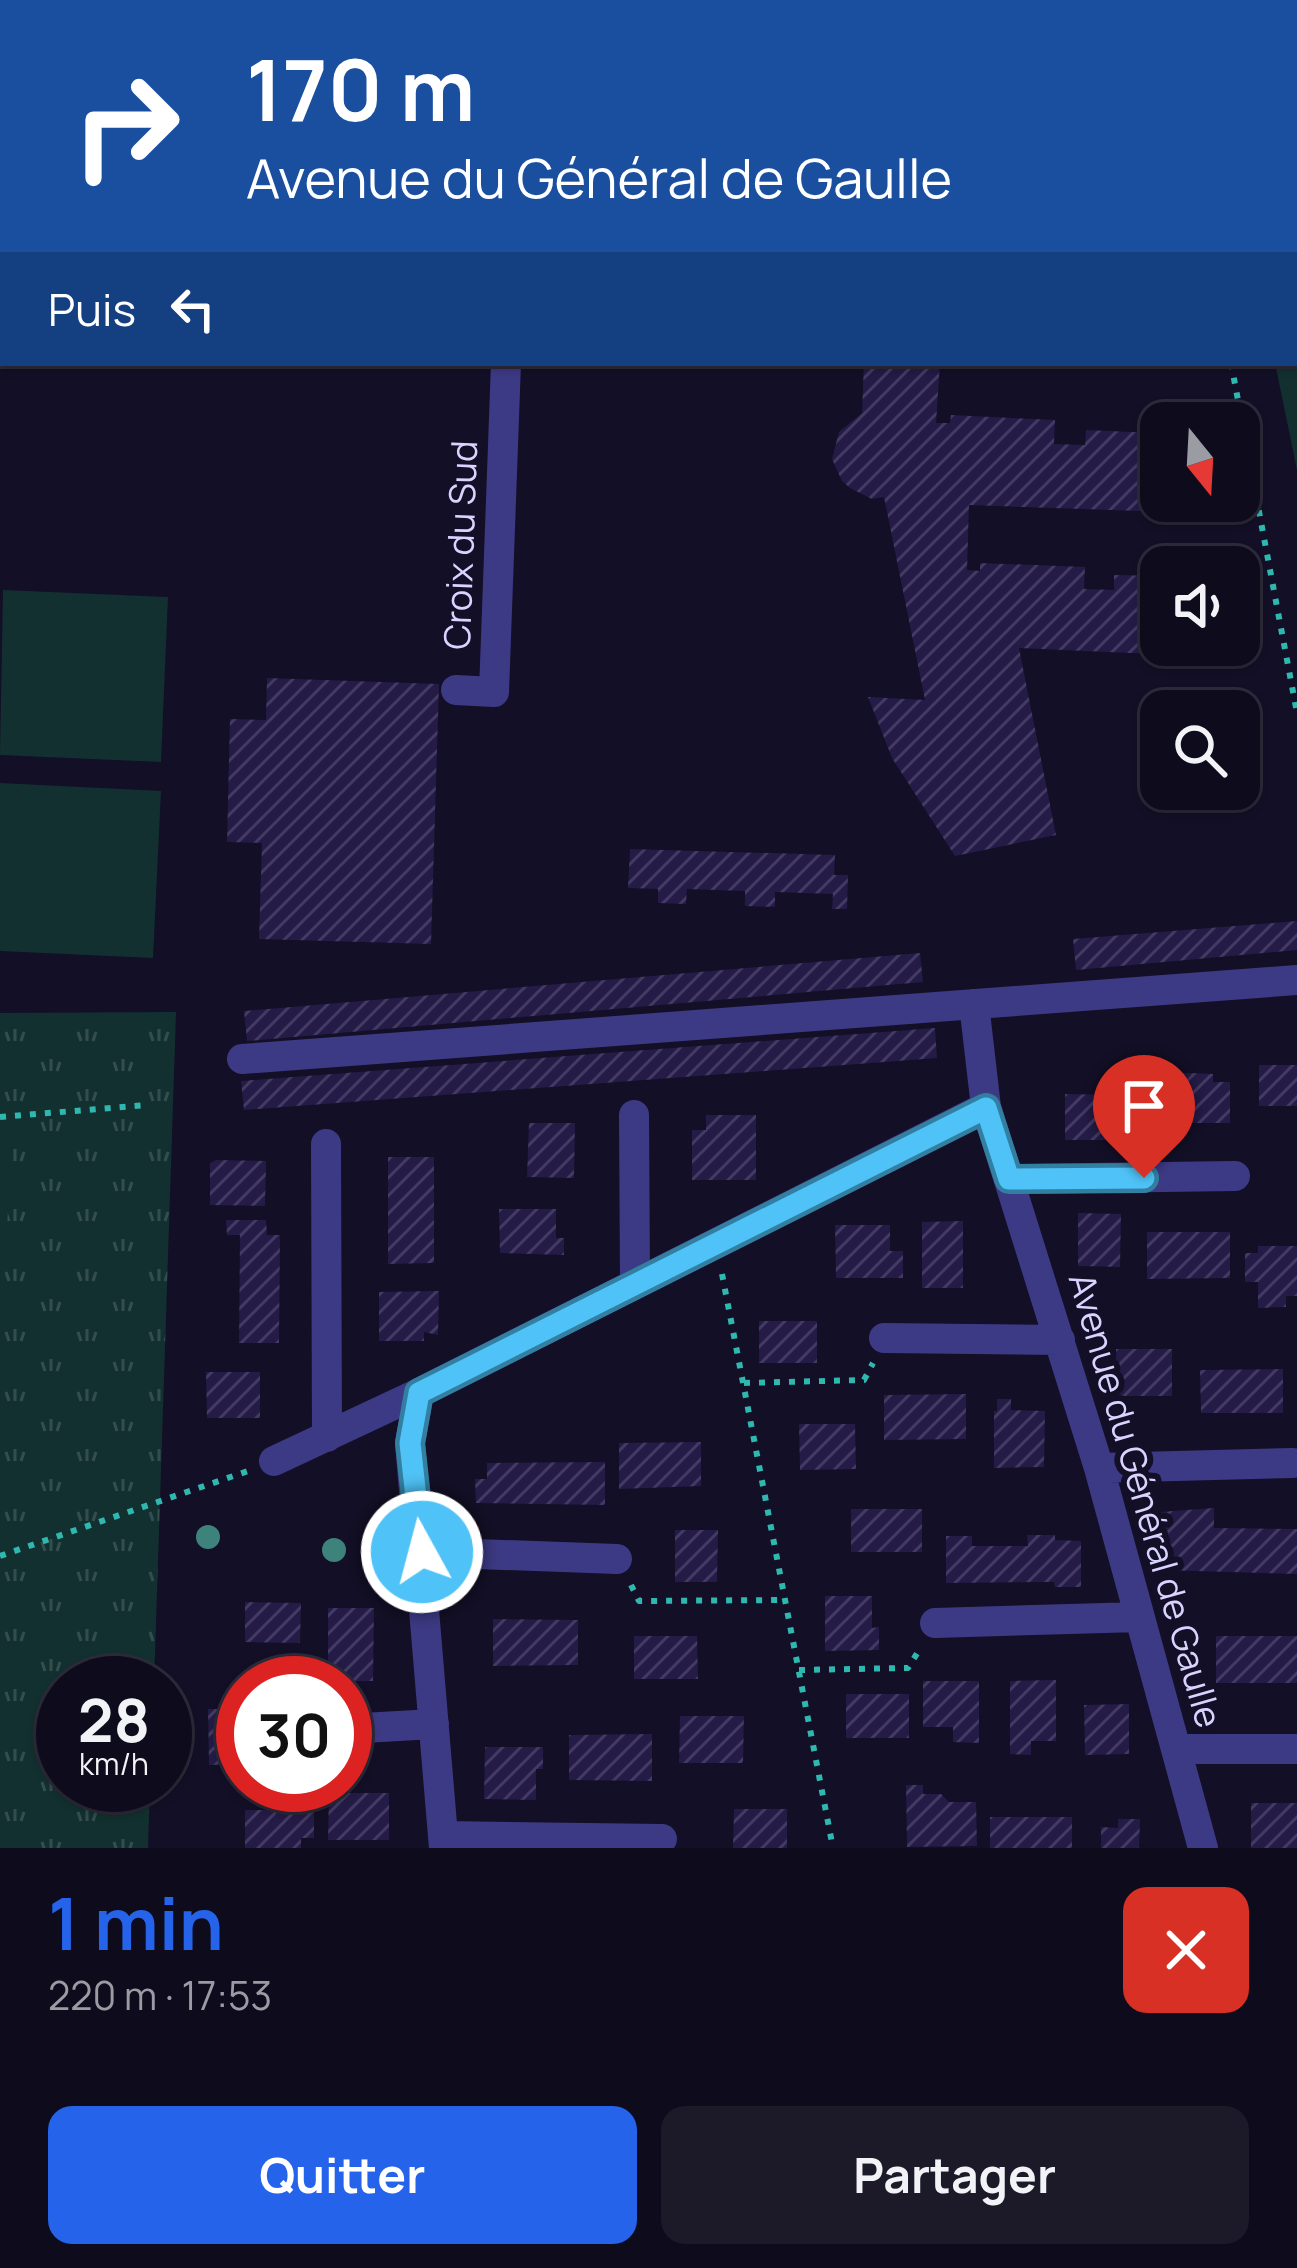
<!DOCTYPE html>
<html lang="fr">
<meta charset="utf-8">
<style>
:root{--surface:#0e0b1c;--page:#1c1929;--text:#f1f3f6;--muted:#9b9ba3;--line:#2e2b3b;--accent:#2563eb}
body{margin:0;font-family:Manrope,sans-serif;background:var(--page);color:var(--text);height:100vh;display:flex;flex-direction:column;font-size:45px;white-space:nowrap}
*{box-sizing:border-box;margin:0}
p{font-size:39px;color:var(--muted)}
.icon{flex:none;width:66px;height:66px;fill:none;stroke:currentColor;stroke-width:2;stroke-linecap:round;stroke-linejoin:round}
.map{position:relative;height:1848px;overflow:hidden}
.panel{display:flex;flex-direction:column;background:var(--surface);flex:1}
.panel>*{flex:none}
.guide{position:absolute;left:0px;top:0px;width:1299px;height:366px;box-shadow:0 3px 9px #0004,0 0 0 3px var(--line);background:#1a4fa0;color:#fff;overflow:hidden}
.needle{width:78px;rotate:162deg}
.tools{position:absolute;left:1140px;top:402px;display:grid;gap:24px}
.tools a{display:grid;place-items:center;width:120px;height:120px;border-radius:24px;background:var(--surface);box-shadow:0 3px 9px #0004,0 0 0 3px var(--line);font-size:60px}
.speed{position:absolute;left:36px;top:1656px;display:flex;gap:24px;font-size:60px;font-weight:700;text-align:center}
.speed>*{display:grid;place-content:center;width:156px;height:156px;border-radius:50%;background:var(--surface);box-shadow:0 3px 9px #0004,0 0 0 3px var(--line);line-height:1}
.speed small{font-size:30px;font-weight:400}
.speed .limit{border:18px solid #d22;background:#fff;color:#111}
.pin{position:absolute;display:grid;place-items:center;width:102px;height:102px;color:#fff;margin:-123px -51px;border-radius:50% 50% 50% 0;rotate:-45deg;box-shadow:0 0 12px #0007}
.pin .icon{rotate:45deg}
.me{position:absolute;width:132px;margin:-66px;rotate:353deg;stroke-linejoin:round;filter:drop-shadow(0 0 9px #0008)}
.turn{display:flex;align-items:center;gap:42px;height:252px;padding:0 48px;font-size:54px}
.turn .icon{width:156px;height:156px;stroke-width:2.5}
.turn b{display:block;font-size:84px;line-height:102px}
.then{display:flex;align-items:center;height:114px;padding:0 48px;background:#0003;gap:24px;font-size:45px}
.round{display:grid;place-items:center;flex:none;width:126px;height:126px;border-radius:24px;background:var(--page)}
.head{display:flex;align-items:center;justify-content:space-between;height:204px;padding:0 48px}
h1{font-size:72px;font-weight:700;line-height:90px;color:var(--accent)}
.cta{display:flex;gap:24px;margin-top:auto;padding:24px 48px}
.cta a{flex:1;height:138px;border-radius:24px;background:var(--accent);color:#fff;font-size:48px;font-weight:700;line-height:138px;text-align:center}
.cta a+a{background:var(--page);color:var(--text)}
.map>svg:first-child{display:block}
.park{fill:url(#park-tufts)}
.pitch{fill:#12302f}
.building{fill:url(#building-hatch)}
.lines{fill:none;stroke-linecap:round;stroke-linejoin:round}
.path{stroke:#2fb8b0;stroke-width:6;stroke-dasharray:6 9;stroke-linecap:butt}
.minor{stroke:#3d3a85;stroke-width:30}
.tree{fill:#3d827b}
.route-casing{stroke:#337fa1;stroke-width:30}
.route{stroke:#4fc3f7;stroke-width:21}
.labels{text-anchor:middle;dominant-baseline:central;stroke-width:12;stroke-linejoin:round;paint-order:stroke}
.street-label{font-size:36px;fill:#d9d4ff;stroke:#130f26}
</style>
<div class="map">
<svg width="1297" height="1848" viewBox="0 0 1297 1848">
<defs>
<pattern id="park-tufts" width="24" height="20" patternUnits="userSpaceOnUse" patternTransform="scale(3)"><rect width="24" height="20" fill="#12302f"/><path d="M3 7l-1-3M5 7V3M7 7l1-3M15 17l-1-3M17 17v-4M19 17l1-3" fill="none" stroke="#344d4e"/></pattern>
<pattern id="building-hatch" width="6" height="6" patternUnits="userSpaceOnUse" patternTransform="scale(3)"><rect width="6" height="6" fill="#241b47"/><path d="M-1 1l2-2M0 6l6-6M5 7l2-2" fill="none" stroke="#433b63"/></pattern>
</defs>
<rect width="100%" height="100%" fill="#130f26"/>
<!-- park -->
<path class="park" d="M 176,1012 L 154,1683 L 63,1683 L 63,1785 L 150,1785 L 148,1848 L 0,1848 L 0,1013 Z"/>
<!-- pitch -->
<path class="pitch" d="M 1297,139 L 1297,470 L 1275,363 L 1296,363 Z
M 3,590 L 168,597 L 161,762 L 0,755 Z
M 0,783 L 161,791 L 153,958 L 0,951 Z
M 0,1141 L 11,1141 L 6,1251 L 0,1250 Z"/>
<!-- building -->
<path class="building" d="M 864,363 L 940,363 L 936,423 L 950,423 L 951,415 L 1055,420 L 1054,444 L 1085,445 L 1086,430 L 1155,433 L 1153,476 L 1161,477 L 1161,501 L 1169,501 L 1168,512 L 969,505 L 967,570 L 980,571 L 980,563 L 1085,567 L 1084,589 L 1114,590 L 1114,575 L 1161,576 L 1161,645 L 1197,645 L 1197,656 L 1019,648 L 1056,835 L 955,856 L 892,758 L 868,697 L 925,700 L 884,497 L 872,499 L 850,488 L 842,481 L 832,459 L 839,432 L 862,413 Z
M 267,678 L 439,684 L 431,944 L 259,939 L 262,843 L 227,842 L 230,719 L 266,720 Z
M 630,849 L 835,855 L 834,875 L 848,875 L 847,909 L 832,909 L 833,894 L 775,892 L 775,907 L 745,906 L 745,891 L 687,889 L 686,904 L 658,903 L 658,889 L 628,888 Z
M 1297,921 L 1297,950 L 1076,970 L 1073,939 Z
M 920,953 L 923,982 L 247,1041 L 244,1011 Z
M 935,1028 L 937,1058 L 244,1110 L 241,1081 Z
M 1259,1065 L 1297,1065 L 1297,1106 L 1259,1106 Z
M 1189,1073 L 1213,1074 L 1213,1082 L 1230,1082 L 1230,1123 L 1149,1123 L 1149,1083 L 1172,1083 L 1172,1074 Z
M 1065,1094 L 1119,1095 L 1119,1140 L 1065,1140 Z
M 706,1115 L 756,1115 L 756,1180 L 692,1180 L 692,1130 L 706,1130 Z
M 529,1123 L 575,1123 L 574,1178 L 527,1177 Z
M 388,1157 L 434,1157 L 434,1263 L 388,1264 Z
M 216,1160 L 266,1161 L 265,1206 L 210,1205 L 210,1163 Z
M 499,1209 L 556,1209 L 556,1238 L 564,1238 L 564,1255 L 500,1253 Z
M 1078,1213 L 1121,1214 L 1120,1267 L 1078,1266 Z
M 226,1220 L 266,1220 L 267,1235 L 280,1235 L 279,1343 L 239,1343 L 240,1235 L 227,1235 Z
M 963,1221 L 963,1288 L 922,1288 L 922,1222 Z
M 835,1225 L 890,1225 L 890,1251 L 903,1251 L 903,1278 L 836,1278 Z
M 1147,1232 L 1230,1232 L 1230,1278 L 1147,1279 Z
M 1258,1246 L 1297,1246 L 1297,1296 L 1286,1296 L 1286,1307 L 1258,1308 L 1258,1282 L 1245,1282 L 1245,1253 L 1258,1253 Z
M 439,1291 L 438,1335 L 424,1332 L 424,1341 L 379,1341 L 379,1292 Z
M 759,1321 L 817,1321 L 817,1363 L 759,1363 Z
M 1116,1349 L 1172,1349 L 1172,1396 L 1116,1396 Z
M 1283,1369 L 1283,1413 L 1201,1413 L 1200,1370 Z
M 206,1372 L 260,1372 L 260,1418 L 207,1418 Z
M 966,1394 L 966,1439 L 884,1440 L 884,1395 Z
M 997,1399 L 1011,1399 L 1011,1410 L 1045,1411 L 1044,1467 L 994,1468 L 994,1411 L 997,1411 Z
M 799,1424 L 855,1424 L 856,1469 L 800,1470 Z
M 701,1442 L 701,1486 L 619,1489 L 619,1443 Z
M 605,1462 L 605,1505 L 476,1503 L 475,1479 L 487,1479 L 487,1463 Z
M 1214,1508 L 1214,1528 L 1297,1529 L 1297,1574 L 1160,1570 L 1159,1512 Z
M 851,1509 L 922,1509 L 922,1552 L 851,1552 Z
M 675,1530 L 718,1530 L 717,1582 L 675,1582 Z
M 1027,1535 L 1055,1535 L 1055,1540 L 1081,1541 L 1081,1587 L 1055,1587 L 1054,1582 L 946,1583 L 946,1536 L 972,1536 L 972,1546 L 1028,1546 Z
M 825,1596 L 872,1596 L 872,1628 L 879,1627 L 879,1650 L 825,1651 Z
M 245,1602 L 301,1603 L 300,1643 L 245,1642 Z
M 328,1608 L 374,1608 L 373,1681 L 328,1681 Z
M 493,1619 L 578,1620 L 578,1665 L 493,1666 Z
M 634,1636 L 697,1636 L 698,1679 L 634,1679 Z
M 1216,1636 L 1297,1636 L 1297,1683 L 1216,1683 Z
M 1056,1680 L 1056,1741 L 1031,1741 L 1031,1755 L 1010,1754 L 1010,1681 Z
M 923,1681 L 979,1681 L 979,1743 L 953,1742 L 953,1727 L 923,1727 Z
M 846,1694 L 909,1694 L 909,1738 L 846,1738 Z
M 1129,1704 L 1129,1754 L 1085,1755 L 1084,1705 Z
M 208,1709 L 243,1709 L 243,1764 L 209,1765 Z
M 680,1716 L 744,1716 L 743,1763 L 679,1763 Z
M 652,1734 L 652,1781 L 569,1780 L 569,1735 Z
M 485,1747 L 543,1747 L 543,1769 L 536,1769 L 536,1800 L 484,1799 Z
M 906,1785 L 923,1785 L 923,1794 L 941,1794 L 949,1802 L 976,1802 L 977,1846 L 907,1847 Z
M 329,1793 L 389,1793 L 389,1840 L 328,1840 Z
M 1251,1803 L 1297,1803 L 1297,1848 L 1251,1848 Z
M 734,1809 L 787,1809 L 787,1848 L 733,1848 Z
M 245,1810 L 314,1810 L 314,1838 L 301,1838 L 301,1848 L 245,1848 Z
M 990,1817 L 1072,1817 L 1072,1848 L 990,1848 Z
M 1118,1819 L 1140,1819 L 1139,1848 L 1101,1848 L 1101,1827 L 1118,1828 Z"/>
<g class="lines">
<!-- path -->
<path class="path" d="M 655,0 L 720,3
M 1231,363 L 1297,713
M 0,1117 L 147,1105
M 722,1274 L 833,1848
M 744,1383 L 864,1380 L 873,1363
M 0,1556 L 248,1471
M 631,1585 L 639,1601 L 785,1600
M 799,1670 L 908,1668 L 921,1647"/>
<!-- minor -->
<path class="minor" d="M 544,3 L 547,0
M 1296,53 L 1297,53
M 456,690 L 494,692 L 506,363
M 242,1059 L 1297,980
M 986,1107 L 1099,1468 L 1203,1848
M 634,1115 L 635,1282
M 326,1144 L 327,1437
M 1009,1179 L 1235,1176
M 884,1338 L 1060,1340
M 274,1461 L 419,1393
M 1099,1468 L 1293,1463
M 422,1552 L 617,1559
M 935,1623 L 1139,1617
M 345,1729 L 434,1724
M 1178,1749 L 1297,1749
M 444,1836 L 662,1839
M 444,1848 L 410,1443 L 419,1393 L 986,1107 L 974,1004"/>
</g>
<!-- trees -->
<g class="tree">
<circle cx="208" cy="1537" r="12"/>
<circle cx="334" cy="1550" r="12"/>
</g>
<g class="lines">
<defs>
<path id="route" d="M 422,1552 L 410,1443 L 419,1393 L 455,1375 L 986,1108 L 1009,1179 L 1144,1178"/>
</defs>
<!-- route casing -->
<use href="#route" class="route-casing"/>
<!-- route -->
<use href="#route" class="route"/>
</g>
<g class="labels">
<!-- street labels -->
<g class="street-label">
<text transform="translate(460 545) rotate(-88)">Croix du Sud</text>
<text transform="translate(1146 1500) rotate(74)">Avenue du Général de Gaulle</text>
</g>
</g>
</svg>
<div class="tools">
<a><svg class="needle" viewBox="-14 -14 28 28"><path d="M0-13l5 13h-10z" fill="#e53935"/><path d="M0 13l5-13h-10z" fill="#9b9ba3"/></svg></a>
<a><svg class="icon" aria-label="sound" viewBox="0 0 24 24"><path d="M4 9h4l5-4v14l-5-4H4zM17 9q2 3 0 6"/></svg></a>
<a><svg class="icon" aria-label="search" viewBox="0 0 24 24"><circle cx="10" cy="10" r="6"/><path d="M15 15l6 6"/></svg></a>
</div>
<div class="speed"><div>28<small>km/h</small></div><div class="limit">30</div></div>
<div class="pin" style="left:1144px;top:1178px;background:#d93025"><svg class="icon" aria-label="arrive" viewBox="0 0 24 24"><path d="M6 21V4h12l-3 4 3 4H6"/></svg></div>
<svg class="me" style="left:422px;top:1552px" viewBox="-20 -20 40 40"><circle r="17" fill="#4fc3f7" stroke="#fff" stroke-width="3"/><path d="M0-11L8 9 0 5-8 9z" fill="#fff"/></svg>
<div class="guide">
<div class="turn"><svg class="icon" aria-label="right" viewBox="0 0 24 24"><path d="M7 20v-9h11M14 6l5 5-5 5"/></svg><div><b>170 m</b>Avenue du Général de Gaulle</div></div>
<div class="then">Puis<svg class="icon" aria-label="left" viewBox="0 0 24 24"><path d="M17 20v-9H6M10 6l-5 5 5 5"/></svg></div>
</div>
</div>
<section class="panel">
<div class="head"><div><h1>1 min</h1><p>220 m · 17:53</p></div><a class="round" style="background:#d93025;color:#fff"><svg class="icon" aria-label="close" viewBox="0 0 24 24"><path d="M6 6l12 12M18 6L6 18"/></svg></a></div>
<div class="cta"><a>Quitter</a><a>Partager</a></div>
</section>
